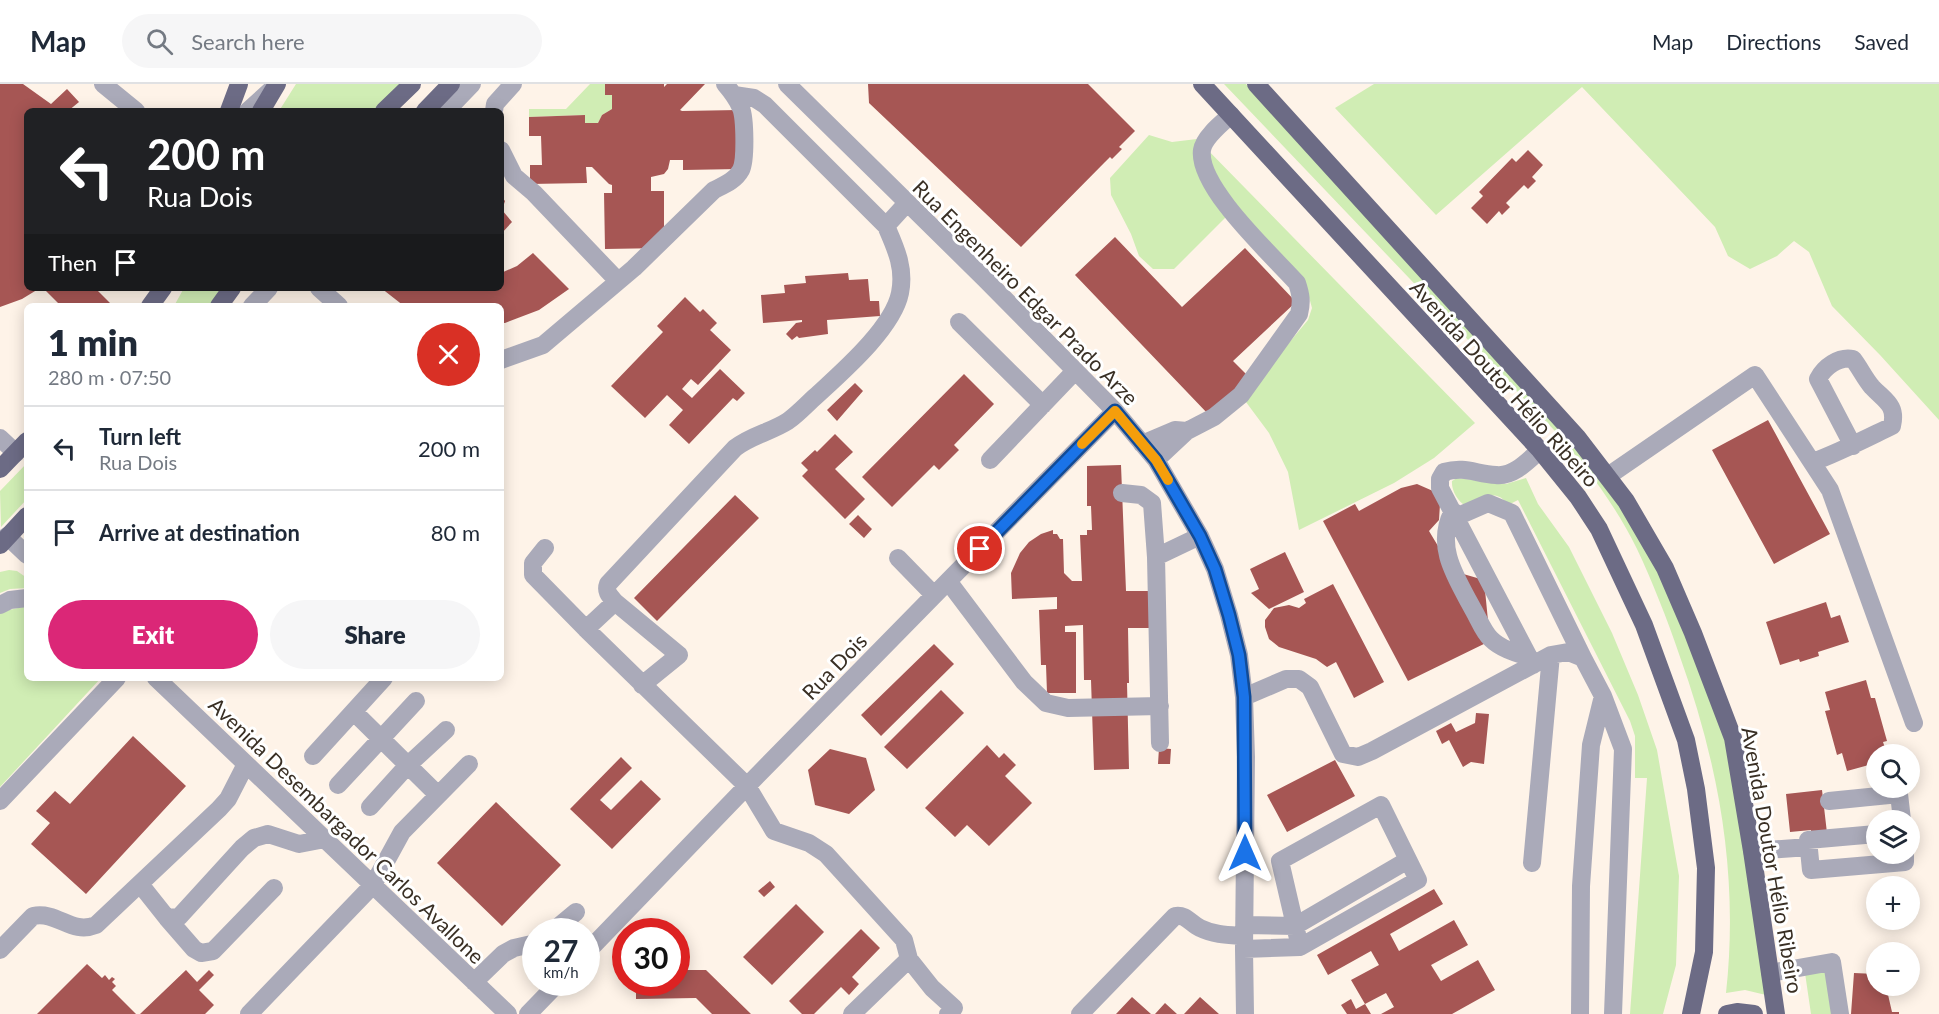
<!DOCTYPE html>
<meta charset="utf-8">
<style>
:root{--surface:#fff;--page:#f6f6f7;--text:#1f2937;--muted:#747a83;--line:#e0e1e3;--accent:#db2777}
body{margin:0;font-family:Lato,sans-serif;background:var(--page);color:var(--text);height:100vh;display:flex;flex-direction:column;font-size:22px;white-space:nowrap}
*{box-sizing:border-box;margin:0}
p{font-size:20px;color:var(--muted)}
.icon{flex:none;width:33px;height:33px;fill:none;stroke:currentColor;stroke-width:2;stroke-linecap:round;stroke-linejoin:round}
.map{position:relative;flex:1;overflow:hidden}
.sheet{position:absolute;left:24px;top:219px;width:480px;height:378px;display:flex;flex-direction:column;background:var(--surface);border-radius:9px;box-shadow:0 3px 15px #0003}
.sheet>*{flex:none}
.banner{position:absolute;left:24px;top:24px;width:480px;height:183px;border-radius:9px;box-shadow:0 3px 15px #0003;background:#202124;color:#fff;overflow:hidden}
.controls{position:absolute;left:1866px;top:660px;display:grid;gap:12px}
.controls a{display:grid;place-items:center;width:54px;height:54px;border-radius:50%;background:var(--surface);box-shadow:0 3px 15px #0003;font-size:30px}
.speed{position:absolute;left:522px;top:834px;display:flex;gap:12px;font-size:30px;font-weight:700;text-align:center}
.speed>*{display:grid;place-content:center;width:78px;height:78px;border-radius:50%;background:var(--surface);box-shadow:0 3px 15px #0003;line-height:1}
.speed small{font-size:15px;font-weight:400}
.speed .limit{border:9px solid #d22;background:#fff;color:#111}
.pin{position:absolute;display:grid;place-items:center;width:51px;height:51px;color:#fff;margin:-26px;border:3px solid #fff;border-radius:50%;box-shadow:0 2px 6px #0007}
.me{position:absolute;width:66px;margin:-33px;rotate:0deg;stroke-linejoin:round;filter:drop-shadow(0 0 4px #0008)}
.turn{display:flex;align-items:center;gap:21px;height:126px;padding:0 24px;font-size:27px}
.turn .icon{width:78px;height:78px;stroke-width:2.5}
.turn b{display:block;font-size:42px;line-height:51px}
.then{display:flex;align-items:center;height:57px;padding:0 24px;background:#0003;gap:12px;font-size:22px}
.round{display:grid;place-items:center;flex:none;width:63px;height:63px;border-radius:32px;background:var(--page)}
.headline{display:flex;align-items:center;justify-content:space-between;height:102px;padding:0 24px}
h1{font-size:36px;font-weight:800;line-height:45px}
.action{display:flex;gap:12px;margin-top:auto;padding:12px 24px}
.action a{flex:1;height:69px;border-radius:36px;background:var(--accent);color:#fff;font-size:24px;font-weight:800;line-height:69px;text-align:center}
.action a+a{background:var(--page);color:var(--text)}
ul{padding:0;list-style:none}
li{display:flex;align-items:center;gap:18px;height:84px;padding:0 24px;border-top:2px solid var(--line)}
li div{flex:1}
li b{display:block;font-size:22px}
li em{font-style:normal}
header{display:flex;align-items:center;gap:36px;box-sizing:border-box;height:84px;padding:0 30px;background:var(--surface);border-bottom:2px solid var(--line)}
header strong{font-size:28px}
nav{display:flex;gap:33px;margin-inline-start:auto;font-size:21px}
.search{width:420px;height:54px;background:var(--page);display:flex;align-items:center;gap:15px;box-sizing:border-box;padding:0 21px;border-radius:33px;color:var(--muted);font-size:22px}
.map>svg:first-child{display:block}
.green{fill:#d0edb4}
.building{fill:#a65654}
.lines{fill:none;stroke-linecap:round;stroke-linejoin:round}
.minor{stroke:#aaaab9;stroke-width:18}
.major{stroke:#6c6b85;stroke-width:18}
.route-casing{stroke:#114b97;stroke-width:15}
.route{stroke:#1a73e8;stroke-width:10}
.slow{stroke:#f59e0b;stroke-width:10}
.labels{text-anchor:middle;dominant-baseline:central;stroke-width:6;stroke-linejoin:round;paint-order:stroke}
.street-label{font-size:21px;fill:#392f24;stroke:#fff}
</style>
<header>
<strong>Map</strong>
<div class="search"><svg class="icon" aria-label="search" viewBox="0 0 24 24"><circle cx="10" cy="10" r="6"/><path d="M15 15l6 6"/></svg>Search here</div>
<nav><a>Map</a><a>Directions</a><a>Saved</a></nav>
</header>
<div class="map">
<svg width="1939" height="930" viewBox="0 0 1939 930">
<rect width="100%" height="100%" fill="#fef3e8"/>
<!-- green -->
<path class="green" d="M 296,0 L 402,0 L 375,27 L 279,27 Z
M 590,0 L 605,0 L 612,11 L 612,25 L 602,31 L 598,39 L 585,39 L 585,31 L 529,33 L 529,25 L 566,25 Z
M 1224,0 L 1246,0 L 1628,422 L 1723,628 L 1766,911 L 1745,906 L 1726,909 C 1739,791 1719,681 1679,570 C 1667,535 1653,499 1637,465 C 1616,422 1586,382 1554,346 Z
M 1374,0 L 1939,0 L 1939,336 L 1880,271 L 1832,222 L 1809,168 L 1794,157 L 1777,172 L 1750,185 L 1728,172 L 1715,143 L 1582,3 L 1436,131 L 1335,24 Z
M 1149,51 L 1172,58 L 1197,55 L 1475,339 L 1434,374 L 1394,399 L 1299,446 L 1288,388 L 1269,349 L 1243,314 L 1308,236 L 1312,224 L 1309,213 L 1229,130 L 1174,185 L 1153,185 L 1139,172 L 1131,150 L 1111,111 L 1110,94 Z
M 184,204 L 224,204 L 210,222 L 174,222 Z
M 27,379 L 27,415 L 1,443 L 0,407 Z
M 1457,394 L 1506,400 L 1526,394 L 1538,420 L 1569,463 L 1612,549 L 1638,611 L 1657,666 L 1679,792 L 1676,881 L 1663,930 L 1630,930 L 1647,694 L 1635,694 L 1635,652 L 1630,637 L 1518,416 L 1508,421 C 1496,403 1482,415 1466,422 C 1458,418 1451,406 1452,397 Z
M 9,486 L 17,487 L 27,494 L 27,504 L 10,505 L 0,509 L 0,488 Z
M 27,522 L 27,594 L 101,594 L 0,703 L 0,528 Z
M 1828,886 L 1834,930 L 1811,930 L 1805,889 Z"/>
<!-- building -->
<path class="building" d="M 0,0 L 23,0 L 51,20 L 67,5 L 79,18 L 68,27 L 27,27 L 27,204 L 40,204 L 22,215 L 0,223 Z
M 605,0 L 664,0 L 664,3 L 667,0 L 705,0 L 680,26 L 682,27 L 738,26 L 739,85 L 683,86 L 683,76 L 670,76 L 668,85 L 664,90 L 651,93 L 651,107 L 664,107 L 664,164 L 605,165 L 604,109 L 612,109 L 612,101 L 609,100 L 592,83 L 586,83 L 587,99 L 530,100 L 530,81 L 542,81 L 541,52 L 529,52 L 529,33 L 585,31 L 585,39 L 598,39 L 602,31 L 612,25 L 612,11 L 605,11 Z
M 868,0 L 1088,0 L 1135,47 L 1119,63 L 1122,65 L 1112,75 L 1110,73 L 1105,78 L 1021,163 L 869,19 Z
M 1528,66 L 1543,81 L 1532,93 L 1536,97 L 1528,105 L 1524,101 L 1506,119 L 1510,123 L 1502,131 L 1499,127 L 1487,140 L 1471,124 L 1483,112 L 1479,108 L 1512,74 L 1516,78 Z
M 501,112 L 505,117 L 502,126 L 512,138 L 501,150 Z
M 1115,153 L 1182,223 L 1245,164 L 1296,218 L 1233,277 L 1249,293 L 1209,331 L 1075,191 Z
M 533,169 L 569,205 L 539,226 L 505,239 L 501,239 L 501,222 L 404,222 L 381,204 L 501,204 L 501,189 L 517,182 Z
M 848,189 L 849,196 L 868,195 L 870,217 L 879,217 L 880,232 L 827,236 L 828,250 L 799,254 L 797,252 L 792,256 L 786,250 L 796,239 L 802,238 L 802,236 L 763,239 L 761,211 L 785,209 L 784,201 L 806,199 L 805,192 Z
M 43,204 L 95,204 L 113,222 L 61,222 Z
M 685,213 L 700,228 L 703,225 L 717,239 L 710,246 L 731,266 L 698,301 L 691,295 L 682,305 L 692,314 L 720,285 L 745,309 L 737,317 L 733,314 L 689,360 L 669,341 L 683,326 L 667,311 L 645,334 L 611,302 L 663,248 L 657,242 Z
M 964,290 L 994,320 L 954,361 L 959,366 L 939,386 L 934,381 L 892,423 L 862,393 Z
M 855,299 L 863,307 L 837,337 L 827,326 Z
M 1768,336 L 1830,450 L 1774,480 L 1712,366 Z
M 835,350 L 853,368 L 835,385 L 865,415 L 845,435 L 802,392 L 808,386 L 801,379 L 815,366 L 817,368 Z
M 1121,381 L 1126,507 L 1149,507 L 1150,544 L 1128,544 L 1129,599 L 1127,599 L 1129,685 L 1094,686 L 1091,596 L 1084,596 L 1083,541 L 1065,542 L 1065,548 L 1076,548 L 1076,609 L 1047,609 L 1046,581 L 1041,581 L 1039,526 L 1057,525 L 1057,513 L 1012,515 L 1011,489 L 1020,469 L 1029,458 L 1041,450 L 1053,446 L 1053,450 L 1057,450 L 1060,455 L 1063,455 L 1064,489 L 1072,497 L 1082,497 L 1080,451 L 1087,451 L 1087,446 L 1092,446 L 1091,422 L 1087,422 L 1087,382 Z
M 1417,400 L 1433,407 L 1440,420 L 1439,436 L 1429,447 L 1453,487 L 1484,496 L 1490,557 L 1408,597 L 1323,437 L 1355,420 L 1359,427 L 1401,404 Z
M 735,411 L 759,434 L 657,537 L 634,514 Z
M 858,431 L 872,445 L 864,454 L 849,440 Z
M 1285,468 L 1304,508 L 1269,525 L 1251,509 L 1259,505 L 1250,485 Z
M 1333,500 L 1384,598 L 1354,614 L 1336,578 L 1327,583 L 1316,575 L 1279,563 L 1269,555 L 1265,543 L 1265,536 L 1274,524 L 1289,521 L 1299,524 L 1306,519 L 1304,515 Z
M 1826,518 L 1831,534 L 1840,531 L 1849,558 L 1818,568 L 1819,572 L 1800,578 L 1799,575 L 1780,581 L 1766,538 Z
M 934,560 L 954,580 L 881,652 L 861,631 Z
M 1866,596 L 1871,614 L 1875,614 L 1887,657 L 1883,658 L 1887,670 L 1876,670 L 1876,679 L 1847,687 L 1842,669 L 1837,671 L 1825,627 L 1830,626 L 1825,608 Z
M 941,606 L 964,629 L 907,685 L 884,663 Z
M 1476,629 L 1489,630 L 1484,680 L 1471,678 L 1463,683 L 1449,656 L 1442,660 L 1436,647 L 1451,639 L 1456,648 L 1475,639 Z
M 133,652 L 186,702 L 86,810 L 31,760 L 50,739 L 36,727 L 55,707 L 70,720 Z
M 987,661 L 999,674 L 1004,669 L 1016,681 L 1005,692 L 1032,719 L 989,762 L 967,741 L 955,753 L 925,724 Z
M 1159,664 L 1171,665 L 1170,680 L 1158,680 Z
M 830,665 L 866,674 L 875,706 L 849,730 L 815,721 L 808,686 Z
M 621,673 L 632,684 L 600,716 L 611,726 L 641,696 L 661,715 L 612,765 L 570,725 Z
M 1335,676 L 1355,712 L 1287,748 L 1267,711 Z
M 1822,706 L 1827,749 L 1811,751 L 1811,746 L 1790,748 L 1786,710 Z
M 496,718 L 561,781 L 502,842 L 437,779 Z
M 770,797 L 775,803 L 764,813 L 758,807 Z
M 1434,805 L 1443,820 L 1390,850 L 1399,867 L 1454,836 L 1468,861 L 1431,881 L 1441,897 L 1478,876 L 1495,906 L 1452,930 L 1381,930 L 1394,923 L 1386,909 L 1365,920 L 1351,896 L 1379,881 L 1371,867 L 1328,891 L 1317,871 Z
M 796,820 L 824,848 L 772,901 L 743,873 Z
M 861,845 L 880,864 L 852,893 L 859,900 L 849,911 L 841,903 L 814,930 L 802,930 L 789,917 Z
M 87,880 L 102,894 L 105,891 L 109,896 L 112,893 L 115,895 L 112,898 L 116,902 L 112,906 L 136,930 L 37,930 Z
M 186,886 L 197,898 L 209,886 L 214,891 L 199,906 L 214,921 L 205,930 L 140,930 Z
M 676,886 L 706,886 L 751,930 L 712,930 L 696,914 L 636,915 L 636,898 L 676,898 Z
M 1854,889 L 1876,890 L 1876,902 L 1886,902 L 1892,928 L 1899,928 L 1899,930 L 1851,930 Z
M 1132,913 L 1151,930 L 1116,930 Z
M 1200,913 L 1219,930 L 1184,930 Z
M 1351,915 L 1356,925 L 1365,920 L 1371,930 L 1347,930 L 1341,921 Z
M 1165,919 L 1177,930 L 1155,930 Z"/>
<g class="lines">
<!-- minor -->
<path class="minor" d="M 103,0 L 136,27
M 787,0 L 986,196 L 1115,327 L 1156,376 L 1200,452 L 1215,485 L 1229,531 L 1239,571 L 1244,613 L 1246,673 L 1244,865 L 1245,930
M 734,11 L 754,14 L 765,21 L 886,142
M 248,27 L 271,6
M 446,27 L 472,0
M 494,27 L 495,20 L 513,0
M 501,66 L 514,92 L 534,109 L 618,197
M 319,204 L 339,222
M 252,222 L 269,204
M 959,238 L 1043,321
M 501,276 L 543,261 L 634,184 L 714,106 C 724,101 735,97 741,86 C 746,76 745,34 741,24 C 737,15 731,7 725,0
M 1187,347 L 1214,333 L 1241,311 L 1299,230 C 1302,218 1301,211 1297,199 C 1273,172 1197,103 1202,66 C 1204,53 1222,39 1231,31
M 0,354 L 16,369
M 1142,360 L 1175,346 L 1187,347 L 1156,376
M 990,376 L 1075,287
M 1813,378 C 1840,368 1865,355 1892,342 C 1897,321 1885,317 1872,303 C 1865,295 1860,284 1853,275 C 1839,272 1824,283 1818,295 L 1853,362
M 1608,392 L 1755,291 L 1830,406 L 1914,639
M 1122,409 L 1141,411 L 1152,419 L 1156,473
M 1453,427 C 1434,463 1457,495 1474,527 C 1479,536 1484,549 1491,555 C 1501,565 1516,569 1529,573
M 1456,433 L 1488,419 L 1512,429 L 1583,574
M 7,452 L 27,471
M 545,464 L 533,479 L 533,491 L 586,545
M 898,474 L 934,511
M 948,497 L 1024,598 L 1046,619 L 1068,624 L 1160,622
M 615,518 L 586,545 L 747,702 L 774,747 L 809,759 L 826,770 L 904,856 L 909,875 L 932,904 L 954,924 L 948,930
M 0,521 L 10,516 L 27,514
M 1533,581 L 1440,404 L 1440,395 L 1444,388 C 1465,382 1476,390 1496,391 C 1513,393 1528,377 1540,366
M 156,594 L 508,930
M 642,601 L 679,571 L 615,518 C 610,512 605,508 608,500 L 735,364 C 752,351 771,348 788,337 C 798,330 807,320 816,312 C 842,288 893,244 900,209 C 905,184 896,165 886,142 L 907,119
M 1244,613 L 1286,595 L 1299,595 L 1310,603 L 1343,670 L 1358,673 L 1372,667 L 1551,571 L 1568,568 L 1583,574 L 1603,612 L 1623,665 L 1613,930
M 354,628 L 438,711
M 1160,659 L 1156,473 L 1200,452
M 313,672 L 384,594
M 338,701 L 416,617
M 0,717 L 117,594
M 1829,717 L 1899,710 L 1902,736
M 370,723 L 408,681 L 446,646
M 1876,750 L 1808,756 L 1811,786 L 1905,778 L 1905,770
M 1752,767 L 1809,763
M 1532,779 L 1551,571
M 140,800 L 167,834 L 179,833 L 242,764 L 254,754 L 268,750 L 299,760 L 325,755
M 167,834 L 194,865 L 201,869 L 213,867 L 274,804
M 1245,841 L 1295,842 L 1408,776
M 552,848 L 576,828
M 1244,865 L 1300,863 L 1418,796 L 1381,721 L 1280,777 L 1300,863
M 0,866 L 33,832 C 58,827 71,851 96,841 L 219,725 L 228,715 L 246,680
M 586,869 L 747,702 L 1115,327
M 1770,889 L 1832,878 L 1840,930
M 474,898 L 503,870 L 514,864 L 536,859
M 249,930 L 373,801 L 402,748 L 469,680
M 528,930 L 559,898
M 852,930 L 909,875
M 1080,930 L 1175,832 C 1186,830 1191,840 1200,844 C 1214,851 1229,851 1244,852
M 1580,930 L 1581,802 L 1591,661 L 1603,612"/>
<!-- major -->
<path class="major" d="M 1202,0 L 1540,366 L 1578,413 L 1599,445 L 1644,541 L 1686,656 L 1696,705 L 1706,784 L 1704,868 L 1691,930
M 1256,0 L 1577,353 L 1626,417 L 1665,484 L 1693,549 L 1733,654 L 1752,767 L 1776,930
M 229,27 L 239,0
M 261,27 L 277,0
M 384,27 L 412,0
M 425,27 L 451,0
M 150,222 L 163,204
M 219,222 L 232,204
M 0,385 L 27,357
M 0,461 L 27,432
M 1727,930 L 1737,928 L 1754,930"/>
</g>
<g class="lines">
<defs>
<path id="route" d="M 980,465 L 1115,327 L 1156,376 L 1200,452 L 1215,485 L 1229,531 L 1239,571 L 1244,613 L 1245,769"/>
</defs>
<!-- route casing -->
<use href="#route" class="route-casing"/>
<!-- route -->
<use href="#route" class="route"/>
<!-- slow -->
<path class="slow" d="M 1082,360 L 1115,327 L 1156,376 L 1168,396"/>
</g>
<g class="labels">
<!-- street labels -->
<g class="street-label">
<text transform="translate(1026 208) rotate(45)">Rua Engenheiro Edgar Prado Arze</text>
<text transform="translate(1505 299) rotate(48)">Avenida Doutor Hélio Ribeiro</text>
<text transform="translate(834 582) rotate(-46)">Rua Dois</text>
<text transform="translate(347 746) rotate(44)">Avenida Desembargador Carlos Avallone</text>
<text transform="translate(1773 776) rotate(80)">Avenida Doutor Hélio Ribeiro</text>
</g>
</g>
</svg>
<div class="controls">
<a><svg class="icon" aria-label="search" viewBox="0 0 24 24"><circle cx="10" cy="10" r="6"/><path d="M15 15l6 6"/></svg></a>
<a><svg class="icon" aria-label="layers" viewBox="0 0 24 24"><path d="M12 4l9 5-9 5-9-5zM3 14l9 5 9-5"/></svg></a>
<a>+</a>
<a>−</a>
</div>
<div class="speed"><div>27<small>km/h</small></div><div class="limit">30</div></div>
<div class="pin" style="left:980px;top:465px;background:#d93025"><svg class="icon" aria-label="arrive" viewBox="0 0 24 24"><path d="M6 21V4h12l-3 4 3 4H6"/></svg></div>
<svg class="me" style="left:1245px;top:769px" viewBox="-20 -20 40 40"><path d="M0-17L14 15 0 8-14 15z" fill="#1a73e8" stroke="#fff" stroke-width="4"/></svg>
<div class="banner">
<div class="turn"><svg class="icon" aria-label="left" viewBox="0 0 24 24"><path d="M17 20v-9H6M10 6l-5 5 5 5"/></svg><div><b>200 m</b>Rua Dois</div></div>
<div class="then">Then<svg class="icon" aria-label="arrive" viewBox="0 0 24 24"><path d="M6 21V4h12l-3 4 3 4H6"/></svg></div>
</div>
<section class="sheet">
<div class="headline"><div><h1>1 min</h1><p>280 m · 07:50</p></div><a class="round" style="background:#d93025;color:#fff"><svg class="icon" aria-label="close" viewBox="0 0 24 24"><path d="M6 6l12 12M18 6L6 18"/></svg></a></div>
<ul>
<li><svg class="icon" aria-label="left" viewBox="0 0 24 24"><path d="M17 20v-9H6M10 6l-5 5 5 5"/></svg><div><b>Turn left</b><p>Rua Dois</p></div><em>200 m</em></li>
<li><svg class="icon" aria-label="arrive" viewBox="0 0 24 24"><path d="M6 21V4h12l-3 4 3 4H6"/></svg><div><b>Arrive at destination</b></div><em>80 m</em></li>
</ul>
<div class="action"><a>Exit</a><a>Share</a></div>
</section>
</div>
